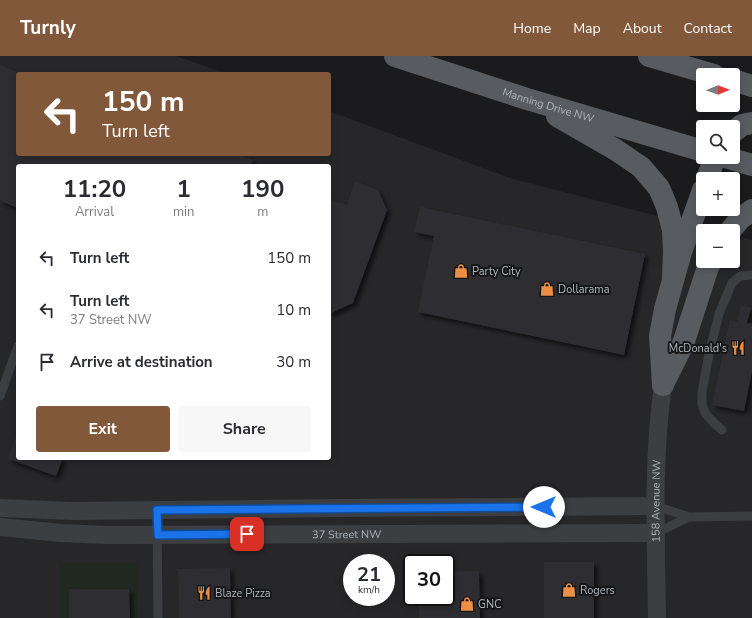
<!DOCTYPE html>
<meta charset="utf-8">
<style>
:root{--surface:#fff;--page:#f7f7f7;--text:#2b2b33;--muted:#7c7c81;--accent:#82583b}
body{margin:0;font-family:"Nunito Sans",sans-serif;background:var(--page);color:var(--text);height:100vh;display:flex;flex-direction:column;font-size:15px;white-space:nowrap}
*{box-sizing:border-box;margin:0}
p{font-size:13px;color:var(--muted)}
.icon{flex:none;width:22px;height:22px;fill:none;stroke:currentColor;stroke-width:2;stroke-linecap:round;stroke-linejoin:round}
.map{position:relative;flex:1;overflow:hidden}
.side{position:absolute;left:16px;top:108px;width:315px;height:296px;display:flex;flex-direction:column;background:var(--surface);border-radius:4px;box-shadow:0 2px 10px #0003}
.side>*{flex:none}
.hud{position:absolute;left:16px;top:16px;width:315px;height:84px;border-radius:4px;box-shadow:0 2px 10px #0003;background:#82583b;color:#fff;overflow:hidden}
.needle{width:26px;rotate:89deg}
.controls{position:absolute;left:696px;top:12px;display:grid;gap:8px}
.controls a{display:grid;place-items:center;width:44px;height:44px;border-radius:4px;background:var(--surface);box-shadow:0 2px 10px #0003;font-size:20px}
.speed{position:absolute;left:343px;top:498px;display:flex;gap:8px;font-size:20px;font-weight:700;text-align:center}
.speed>*{display:grid;place-content:center;width:52px;height:52px;border-radius:50%;background:var(--surface);box-shadow:0 2px 10px #0003;line-height:1}
.speed small{font-size:10px;font-weight:400}
.speed .limit{border:2px solid #111;border-radius:6px;background:#fff;color:#111}
.pin{position:absolute;display:grid;place-items:center;width:34px;height:34px;color:#fff;margin:-17px;border-radius:8px;box-shadow:0 2px 6px #0006}
.me{position:absolute;width:44px;margin:-22px;rotate:270deg;stroke-linejoin:round;filter:drop-shadow(0 0 3px #0008)}
.turn{display:flex;align-items:center;gap:14px;height:84px;padding:0 20px;font-size:18px}
.turn .icon{width:52px;height:52px;stroke-width:2.5}
.turn b{display:block;font-size:28px;line-height:34px}
.eta{display:flex;justify-content:space-evenly;align-items:center;height:68px;text-align:center}
.eta b{font-size:24px;font-weight:700;line-height:28px}
.action{display:flex;gap:8px;margin-top:auto;padding:8px 20px}
.action a{flex:1;height:46px;border-radius:4px;background:var(--accent);color:#fff;font-size:16px;font-weight:700;line-height:46px;text-align:center}
.action a+a{background:var(--page);color:var(--text)}
ul{padding:0;list-style:none}
li{display:flex;align-items:center;gap:12px;height:52px;padding:0 20px}
li div{flex:1}
li b{display:block;font-size:15px}
li em{font-style:normal}
header{display:flex;align-items:center;gap:24px;box-sizing:border-box;height:56px;padding:0 20px;background:var(--accent);color:#fff}
header strong{font-size:19px}
nav{display:flex;gap:22px;margin-inline-start:auto;font-size:14px}
.map>svg:first-child{display:block}
.built{fill:#27272a;fill-rule:evenodd}
.green{fill:#212820}
.building{fill:#2e2e31;filter:url(#shadow)}
.lines{fill:none;stroke-linecap:round;stroke-linejoin:round}
.service{stroke:#3c3e42;stroke-width:9}
.minor{stroke:#3c3e42;stroke-width:18}
.primary{stroke:#585c61;stroke-width:22}
.route-casing{stroke:#114b97;stroke-width:10}
.route{stroke:#1a73e8;stroke-width:7}
.labels{text-anchor:middle;dominant-baseline:central;stroke-width:4;stroke-linejoin:round;paint-order:stroke}
.street-label{font-size:11px;fill:#aeb5bc;stroke:#161618}
.poi-label{font-size:11px;fill:#aeb5bc;stroke:#161618;text-anchor:start}
</style>
<header>
<strong>Turnly</strong>
<nav><a>Home</a><a>Map</a><a>About</a><a>Contact</a></nav>
</header>
<div class="map">
<svg width="752" height="562" viewBox="0 0 752 562">
<defs>
<filter id="shadow"><feDropShadow dx="3.5" dy="3.5" stdDeviation="2" flood-color="#0009"/></filter>
</defs>
<rect width="100%" height="100%" fill="#1b1b1d"/>
<!-- built -->
<path class="built" d="M 0,0 L 176,0 L 227,18 L 18,18 L 18,98 L 329,98 L 329,55 L 513,123 L 716,175 L 703,175 L 703,205 L 733,205 L 733,179 L 752,184 L 752,562 L 0,562 ZM 18,110 L 329,110 L 329,402 L 18,402 ZM 352,507 L 386,507 L 386,541 L 352,541 ZM 412,507 L 446,507 L 446,541 L 412,541 Z"/>
<!-- green -->
<path class="green" d="M 59,507 L 138,507 L 138,562 L 60,562 Z"/>
<!-- building -->
<path class="building" d="M 0,9 L 23,18 L 18,18 L 18,98 L 238,98 L 253,104 L 250,110 L 18,110 L 18,152 L 0,145 Z
M 355,125 L 378,134 L 387,154 L 353,247 L 329,258 L 329,143 L 347,149 Z
M 420,151 L 645,198 L 624,299 L 418,256 L 434,180 L 414,176 Z
M 741,250 L 751,251 L 747,267 L 752,268 L 752,315 L 744,355 L 712,349 L 730,264 L 737,266 Z
M 18,375 L 18,402 L 63,402 L 56,420 L 8,403 Z
M 544,506 L 594,506 L 594,562 L 544,562 Z
M 230,512 L 231,562 L 179,562 L 178,513 Z
M 479,515 L 480,562 L 419,562 L 419,541 L 446,541 L 446,516 Z
M 69,533 L 129,533 L 130,562 L 69,562 Z"/>
<g class="lines">
<!-- service -->
<path class="service" d="M 0,340 L 18,290
M 722,374 L 714,367 L 705,357 L 702,348 L 702,336 L 709,298 L 719,258 L 732,227 L 740,220 L 752,219
M 157,454 L 158,562
M 689,461 L 752,460
M 656,477 L 689,461 L 656,450"/>
<!-- minor -->
<g class="minor">
<path d="M 0,452 L 72,455 L 337,452 L 656,450"/>
<path id="s1" d="M 0,471 L 61,477 L 106,479 L 656,477"/>
<path id="s2" d="M 657,562 C 656,484 652,406 663,329"/>
</g>
<!-- primary -->
<g class="primary">
<path id="s3" d="M 395,0 L 527,43 L 703,95"/>
<path d="M 649,0 L 714,19"/>
<path d="M 733,24 L 752,30"/>
<path d="M 557,60 L 616,94 L 641,111 L 659,132 L 667,151 L 673,174 L 674,195 L 673,222"/>
<path d="M 733,76 L 742,69 L 752,67"/>
<path d="M 725,101 L 752,109"/>
<path d="M 707,123 L 715,101"/>
<path d="M 730,175 L 740,163 L 752,154"/>
<path d="M 663,328 L 683,288 L 708,211 L 711,205"/>
<path d="M 663,329 L 660,280 L 665,253 L 681,196 L 703,134"/>
</g>
</g>
<g class="lines">
<defs>
<path id="route" d="M 247,478 L 158,479 L 157,454 L 544,451"/>
</defs>
<!-- route casing -->
<use href="#route" class="route-casing"/>
<!-- route -->
<use href="#route" class="route"/>
</g>
<!-- icons -->
<defs>
<symbol id="shop-bare" viewBox="-9 -9 18 18"><path d="M-5-2.5h2.3a2.7 3.5 0 0 1 5.4 0H5L5.5 6h-11ZM-1.5-2.5h3a1.5 2.3 0 0 0-3 0Z" fill="#ec8f44" stroke="#161618" stroke-width="2.5" paint-order="stroke"/></symbol>
<symbol id="restaurant-bare" viewBox="-9 -9 18 18"><path d="M-5-6h1v4h1v-4h1v4h1v-4h1v5L-1.5 .5V6h-2V.5L-5-1ZM5-6V6H3V1.5H1.5Q1.5-4 5-6Z" fill="#ec8f44" stroke="#161618" stroke-width="2.5" paint-order="stroke"/></symbol>
</defs>
<g fill-rule="evenodd">
<use href="#shop-bare" x="451" y="205" width="20" height="20"/>
<use href="#shop-bare" x="537" y="223" width="20" height="20"/>
<use href="#restaurant-bare" x="728" y="282" width="20" height="20"/>
<use href="#shop-bare" x="559" y="524" width="20" height="20"/>
<use href="#restaurant-bare" x="194" y="527" width="20" height="20"/>
<use href="#shop-bare" x="457" y="538" width="20" height="20"/>
</g>
<g class="labels">
<!-- street labels -->
<g class="street-label">
<text stroke="none"><textPath href="#s3" startOffset="161">Manning Drive NW</textPath></text>
<text stroke="none"><textPath href="#s2" startOffset="117">158 Avenue NW</textPath></text>
<text stroke="none"><textPath href="#s1" startOffset="347">37 Street NW</textPath></text>
</g>
<!-- poi labels -->
<g class="poi-label">
<text x="472" y="215">Party City</text>
<text x="558" y="233">Dollarama</text>
<text x="727" y="292" text-anchor="end">McDonald's</text>
<text x="580" y="534">Rogers</text>
<text x="215" y="537">Blaze Pizza</text>
<text x="478" y="548">GNC</text>
</g>
</g>
</svg>
<div class="controls">
<a><svg class="needle" viewBox="-14 -14 28 28"><path d="M0-13l5 13h-10z" fill="#e53935"/><path d="M0 13l5-13h-10z" fill="#7c7c81"/></svg></a>
<a><svg class="icon" aria-label="search" viewBox="0 0 24 24"><circle cx="10" cy="10" r="6"/><path d="M15 15l6 6"/></svg></a>
<a>+</a>
<a>−</a>
</div>
<div class="speed"><div>21<small>km/h</small></div><div class="limit">30</div></div>
<div class="pin" style="left:247px;top:478px;background:#d93025"><svg class="icon" aria-label="arrive" viewBox="0 0 24 24"><path d="M6 21V4h12l-3 4 3 4H6"/></svg></div>
<svg class="me" style="left:544px;top:451px" viewBox="-20 -20 40 40"><circle r="19" fill="#fff"/><path d="M0-13L10 11 0 6-10 11z" fill="#1a73e8"/></svg>
<div class="hud">
<div class="turn"><svg class="icon" aria-label="left" viewBox="0 0 24 24"><path d="M17 20v-9H6M10 6l-5 5 5 5"/></svg><div><b>150 m</b>Turn left</div></div>
</div>
<section class="side">
<div class="eta">
<div><b>11:20</b><p>Arrival</p></div>
<div><b>1</b><p>min</p></div>
<div><b>190</b><p>m</p></div>
</div>
<ul>
<li><svg class="icon" aria-label="left" viewBox="0 0 24 24"><path d="M17 20v-9H6M10 6l-5 5 5 5"/></svg><div><b>Turn left</b></div><em>150 m</em></li>
<li><svg class="icon" aria-label="left" viewBox="0 0 24 24"><path d="M17 20v-9H6M10 6l-5 5 5 5"/></svg><div><b>Turn left</b><p>37 Street NW</p></div><em>10 m</em></li>
<li><svg class="icon" aria-label="arrive" viewBox="0 0 24 24"><path d="M6 21V4h12l-3 4 3 4H6"/></svg><div><b>Arrive at destination</b></div><em>30 m</em></li>
</ul>
<div class="action"><a>Exit</a><a>Share</a></div>
</section>
</div>
